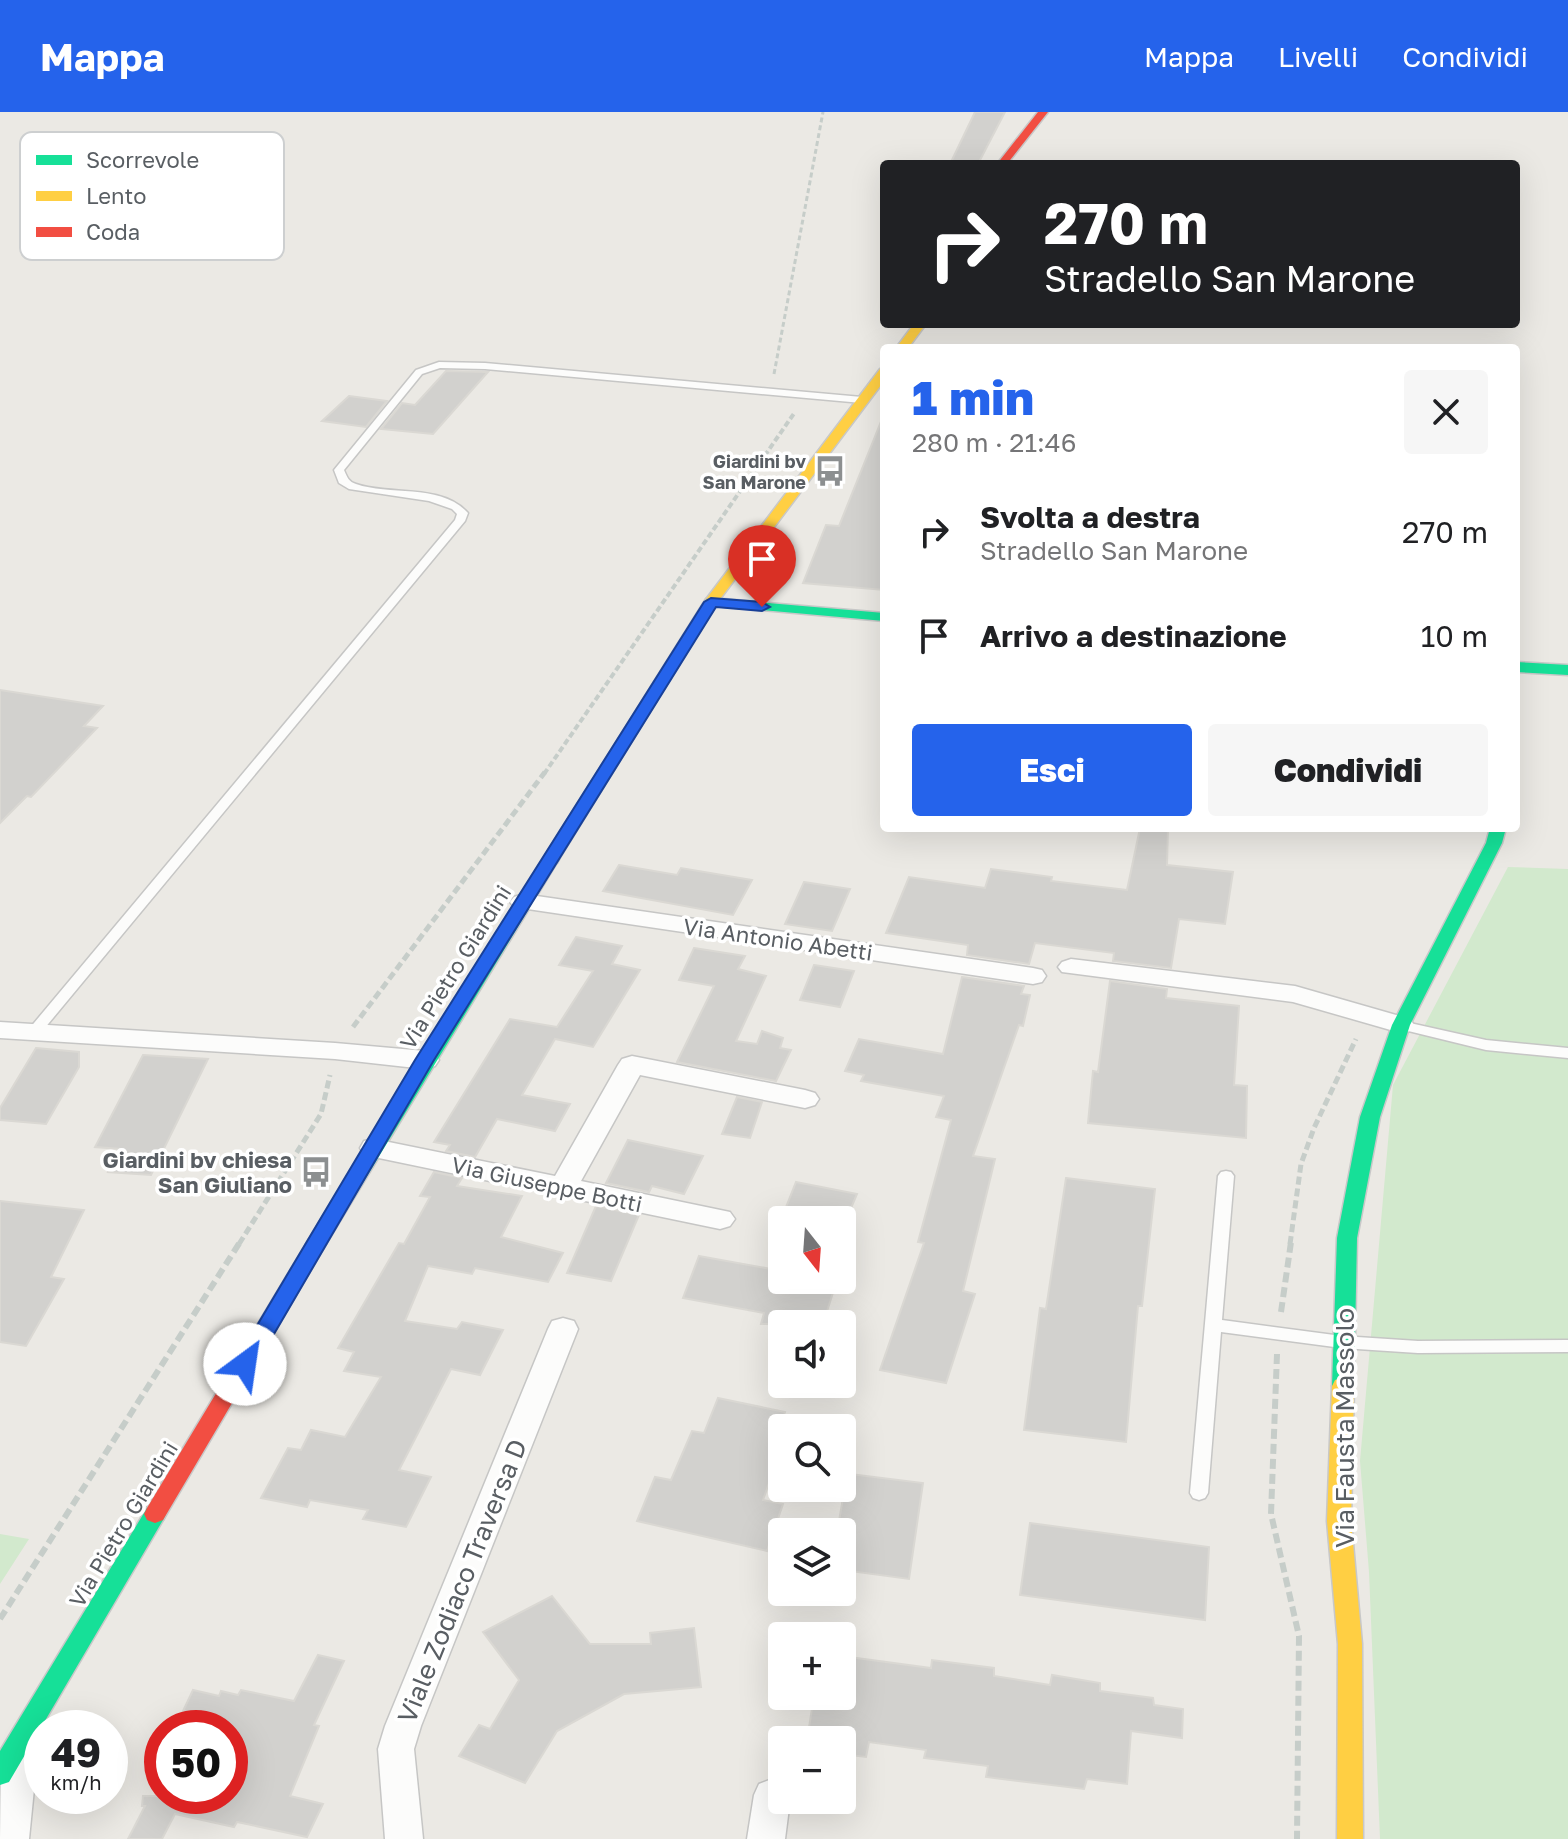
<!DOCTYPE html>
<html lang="it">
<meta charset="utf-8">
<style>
:root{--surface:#fff;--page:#f6f6f6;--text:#202124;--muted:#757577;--accent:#2563eb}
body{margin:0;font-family:"Golos Text",sans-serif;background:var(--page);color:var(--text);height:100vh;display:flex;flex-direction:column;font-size:30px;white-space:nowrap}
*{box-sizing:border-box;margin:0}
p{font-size:26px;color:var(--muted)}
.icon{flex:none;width:44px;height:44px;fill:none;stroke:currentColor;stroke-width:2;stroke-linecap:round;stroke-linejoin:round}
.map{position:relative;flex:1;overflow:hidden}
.side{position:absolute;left:880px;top:232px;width:640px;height:488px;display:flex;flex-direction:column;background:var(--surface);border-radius:8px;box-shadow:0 8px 32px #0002}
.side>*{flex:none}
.guide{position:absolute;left:880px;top:48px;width:640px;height:168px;border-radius:8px;box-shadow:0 8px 32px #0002;background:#202124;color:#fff;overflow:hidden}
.needle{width:52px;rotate:163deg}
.fabs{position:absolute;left:768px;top:1094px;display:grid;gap:16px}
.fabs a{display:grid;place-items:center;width:88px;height:88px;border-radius:8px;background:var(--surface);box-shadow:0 8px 32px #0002;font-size:40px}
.speed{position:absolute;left:24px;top:1598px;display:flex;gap:16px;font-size:40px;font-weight:700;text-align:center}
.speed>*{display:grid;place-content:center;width:104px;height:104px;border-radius:50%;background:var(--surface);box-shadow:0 8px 32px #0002;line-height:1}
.speed small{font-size:20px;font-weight:400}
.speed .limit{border:12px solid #d22;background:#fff;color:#111}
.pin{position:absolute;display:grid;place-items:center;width:68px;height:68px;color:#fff;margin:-82px -34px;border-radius:50% 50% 50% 0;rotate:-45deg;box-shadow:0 0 8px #0007}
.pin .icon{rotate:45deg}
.me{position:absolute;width:88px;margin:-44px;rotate:31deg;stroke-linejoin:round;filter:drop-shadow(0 0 6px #0008)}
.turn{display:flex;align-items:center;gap:28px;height:168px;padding:0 32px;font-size:36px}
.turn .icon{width:104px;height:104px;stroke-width:2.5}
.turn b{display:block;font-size:56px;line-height:68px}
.round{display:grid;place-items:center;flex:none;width:84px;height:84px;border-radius:8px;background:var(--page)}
.summary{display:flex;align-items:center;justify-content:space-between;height:136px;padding:0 32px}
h1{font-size:48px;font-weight:800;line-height:60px;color:var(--accent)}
.cta{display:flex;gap:16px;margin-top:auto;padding:16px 32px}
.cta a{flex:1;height:92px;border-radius:8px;background:var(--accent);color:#fff;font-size:32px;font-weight:800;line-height:92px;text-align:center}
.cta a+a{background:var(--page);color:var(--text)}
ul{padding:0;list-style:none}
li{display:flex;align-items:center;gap:24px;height:104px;padding:0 32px}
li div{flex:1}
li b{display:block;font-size:30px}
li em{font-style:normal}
header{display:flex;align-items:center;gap:48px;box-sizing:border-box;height:112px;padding:0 40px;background:var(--accent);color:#fff}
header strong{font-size:38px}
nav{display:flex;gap:44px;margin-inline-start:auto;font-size:28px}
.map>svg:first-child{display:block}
.green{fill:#d2e9cd}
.building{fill:#d2d1ce;stroke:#dad8d3;stroke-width:2}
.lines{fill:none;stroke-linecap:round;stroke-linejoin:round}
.lane-casing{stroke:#c6c6c5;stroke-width:3}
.street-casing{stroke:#c6c6c5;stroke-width:3}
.fast-casing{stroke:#c8c8c8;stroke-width:3}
.slow-casing{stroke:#c8c8c8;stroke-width:3}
.jam-casing{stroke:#c8c8c8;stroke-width:3}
.path-far3{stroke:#c6cdc9;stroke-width:3;stroke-dasharray:5 3;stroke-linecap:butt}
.path-far2{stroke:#c6cdc9;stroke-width:4;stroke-dasharray:6 3;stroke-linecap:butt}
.path-far1{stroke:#c6cdc9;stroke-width:5;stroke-dasharray:8 4;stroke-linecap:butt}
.path{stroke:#c6cdc9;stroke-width:6;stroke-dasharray:10 5;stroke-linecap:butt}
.lane{fill:#fcfcfb;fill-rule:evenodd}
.street{fill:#fcfcfb;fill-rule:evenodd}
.fast{fill:#16e098;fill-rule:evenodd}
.slow{fill:#ffcf43;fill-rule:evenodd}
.jam{fill:#f24e42;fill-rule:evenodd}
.route{fill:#2563eb;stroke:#184099;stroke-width:2}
.labels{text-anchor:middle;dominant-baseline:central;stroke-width:7;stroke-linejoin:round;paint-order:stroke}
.far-poi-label{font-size:18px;font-weight:bold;fill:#595e63;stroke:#fff;text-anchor:end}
.street-label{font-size:22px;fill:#595e63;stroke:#fff}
.poi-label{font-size:22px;font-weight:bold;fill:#595e63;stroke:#fff;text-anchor:end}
.near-street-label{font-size:26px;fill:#595e63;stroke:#fff}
.key{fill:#fff;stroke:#cdcfd0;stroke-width:2}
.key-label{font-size:22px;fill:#595e63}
</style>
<header>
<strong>Mappa</strong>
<nav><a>Mappa</a><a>Livelli</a><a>Condividi</a></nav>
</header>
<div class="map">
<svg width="1568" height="1727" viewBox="0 0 1568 1727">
<rect width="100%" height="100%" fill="#ebe9e4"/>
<!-- green -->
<path class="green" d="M 1508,755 L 1568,757 L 1568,1727 L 1380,1727 L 1369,1460 L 1360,1349 L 1393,973 Z
M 0,1422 L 29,1427 L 0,1472 Z"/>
<!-- building -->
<path class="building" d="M 975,0 L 1005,0 L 978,52 L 950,52 Z
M 446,259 L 488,260 L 433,322 L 381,317 L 402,291 L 415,293 Z
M 349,284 L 387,289 L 366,315 L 322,309 Z
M 884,302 L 884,478 L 803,471 L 826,413 L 839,414 Z
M 0,578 L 103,594 L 84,614 L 97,616 L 31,685 L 27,684 L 0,711 Z
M 1140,716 L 1168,716 L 1167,753 L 1233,760 L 1225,812 L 1179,807 L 1171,856 L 1113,849 L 1114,841 L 1035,831 L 1029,852 L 967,843 L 968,833 L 886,821 L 909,765 L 985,776 L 991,757 L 1052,765 L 1051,769 L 1127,778 Z
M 619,753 L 677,763 L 681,756 L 752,768 L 733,803 L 603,779 Z
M 804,770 L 850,777 L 832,819 L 785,812 Z
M 576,825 L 622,834 L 612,852 L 640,858 L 593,935 L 555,927 L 522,983 L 570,992 L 555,1019 L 497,1007 L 475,1045 L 446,1039 L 450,1033 L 434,1030 L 510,907 L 557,915 L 593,859 L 559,853 Z
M 694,836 L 745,844 L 738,857 L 766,864 L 736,929 L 757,932 L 762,919 L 783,926 L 780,936 L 791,938 L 776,969 L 677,950 L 714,874 L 679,868 Z
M 814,853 L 854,859 L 840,895 L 800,888 Z
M 962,865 L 1024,874 L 1021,882 L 1030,883 L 1023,914 L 1019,913 L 973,1044 L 995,1047 L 963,1179 L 975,1182 L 946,1271 L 880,1258 L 924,1131 L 918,1130 L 951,1008 L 936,1005 L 944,984 L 861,969 L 864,963 L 845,959 L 859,927 L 943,942 Z
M 1110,869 L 1167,877 L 1166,886 L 1239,894 L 1234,973 L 1247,974 L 1246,1026 L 1088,1011 L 1093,959 L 1098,960 Z
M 36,936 L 79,940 L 79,955 L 46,1012 L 0,1008 L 0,996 Z
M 143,943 L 208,947 L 151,1063 L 108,1060 L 120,1037 L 95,1035 Z
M 737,985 L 762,990 L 750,1026 L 722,1022 Z
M 628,1028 L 703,1044 L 684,1082 L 652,1074 L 649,1080 L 606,1071 Z
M 434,1060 L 462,1066 L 457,1074 L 522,1084 L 501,1125 L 563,1141 L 548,1170 L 475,1156 L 472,1162 L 428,1154 L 405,1209 L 457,1217 L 462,1210 L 503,1218 L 480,1263 L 451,1257 L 399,1358 L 431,1365 L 406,1415 L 363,1407 L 368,1398 L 310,1388 L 307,1395 L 261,1386 L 288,1336 L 301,1338 L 311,1318 L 345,1325 L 381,1265 L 344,1259 L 354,1240 L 338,1236 L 399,1131 L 404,1132 L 430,1085 L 420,1084 Z
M 1066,1066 L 1155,1077 L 1142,1194 L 1138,1194 L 1126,1330 L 1024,1318 L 1040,1196 L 1046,1197 Z
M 796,1070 L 857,1082 L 846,1108 L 781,1108 Z
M 0,1089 L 84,1098 L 51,1165 L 64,1167 L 26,1234 L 0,1230 Z
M 596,1094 L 639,1103 L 611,1169 L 567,1161 Z
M 699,1144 L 782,1159 L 782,1168 L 837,1168 L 823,1212 L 761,1212 L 764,1201 L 683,1186 Z
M 718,1286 L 785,1300 L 773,1335 L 781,1338 L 763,1388 L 783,1392 L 767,1439 L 637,1409 L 655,1365 L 671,1368 L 692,1319 L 704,1321 Z
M 842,1361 L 923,1371 L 909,1467 L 842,1458 L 842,1420 L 837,1420 L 842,1392 Z
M 1030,1411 L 1209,1435 L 1205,1508 L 1020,1483 Z
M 552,1484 L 590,1532 L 651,1532 L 650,1521 L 694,1516 L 701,1575 L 624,1582 L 557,1619 L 525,1671 L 459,1644 L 479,1613 L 490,1617 L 519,1568 L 483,1520 Z
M 318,1543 L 344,1549 L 314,1613 L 319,1614 L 290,1684 L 323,1692 L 307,1725 L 237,1710 L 234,1715 L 175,1702 L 162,1727 L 128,1727 L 145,1694 L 142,1694 L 143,1684 L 230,1684 L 230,1616 L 175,1616 L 193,1578 L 219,1584 L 221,1579 L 238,1583 L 241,1578 L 294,1589 Z
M 842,1544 L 931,1556 L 932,1548 L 994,1556 L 994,1564 L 1050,1573 L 1052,1563 L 1100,1571 L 1100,1579 L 1153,1586 L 1154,1593 L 1183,1597 L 1182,1626 L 1131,1619 L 1127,1672 L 1087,1667 L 1084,1677 L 986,1665 L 988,1654 L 924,1646 L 926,1638 L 869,1630 L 866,1645 L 842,1642 L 842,1628 L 807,1628 L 814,1584 L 842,1584 Z"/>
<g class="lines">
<defs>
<path id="lane" d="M 439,250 L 485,251 L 862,285 L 867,288 L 862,291 L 485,257 L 440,256 L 422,262 L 344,358 C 347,365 349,370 356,372 C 390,384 441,371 468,401 L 465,409 L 39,923 L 29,923 L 27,920 L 29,917 L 455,408 L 457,402 L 452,397 L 429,389 L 349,377 L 339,371 L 334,358 L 416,258 Z
M 1401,909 L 1486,928 L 1568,936 L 1568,946 L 1486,938 L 1396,916 L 1394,913 Z
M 1226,1059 L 1231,1060 L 1234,1064 L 1222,1208 L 1342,1224 L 1418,1229 L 1568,1228 L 1568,1240 L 1418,1241 L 1342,1236 L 1221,1220 L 1208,1381 L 1205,1386 L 1199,1388 L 1193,1386 L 1190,1381 L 1218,1064 L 1221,1060 Z"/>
<path id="street" d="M 523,782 L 1033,856 L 1042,858 L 1046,864 L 1042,870 L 1033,872 L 514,795 L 510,790 L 514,785 Z
M 1071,847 L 1295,874 L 1410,907 L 1414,913 L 1410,919 L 1401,921 L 1293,890 L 1062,860 L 1058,855 L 1062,850 Z
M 0,910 L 335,931 L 425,939 L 435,942 L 439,948 L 435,954 L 425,957 L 335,947 L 0,926 Z
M 632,944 L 805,978 L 815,981 L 819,987 L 815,993 L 805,996 L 640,963 L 581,1069 L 730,1100 L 735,1107 L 730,1114 L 720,1117 L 374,1045 L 364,1043 L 360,1036 L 364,1029 L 374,1027 L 555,1064 L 618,953 L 622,947 Z
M 563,1206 L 574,1209 L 578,1217 L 421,1614 L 414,1637 L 423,1727 L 385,1727 L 378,1637 L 385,1614 L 548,1217 L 552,1209 Z
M 19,1632 L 32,1636 L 37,1647 L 29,1727 L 0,1727 L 1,1647 L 6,1636 Z
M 772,1667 L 782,1671 L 782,1688 L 790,1688 L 785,1727 L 747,1727 L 754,1683 L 759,1672 Z"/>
<path id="fast" d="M 711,486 L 884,501 L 884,509 L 706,493 L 706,487 Z
M 1516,550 L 1568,553 L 1568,563 L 1516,560 Z
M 1490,716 L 1506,716 L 1502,731 L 1410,913 L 1380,1005 L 1357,1126 L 1354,1274 L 1351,1280 L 1343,1282 L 1335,1280 L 1332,1274 L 1337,1126 L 1360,1005 L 1392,913 L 1486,731 Z
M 551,742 L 559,747 L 323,1137 L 309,1137 L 306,1132 L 309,1127 L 543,747 Z
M 155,1393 L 163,1396 L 166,1402 L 163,1408 L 9,1670 L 0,1673 L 0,1639 L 147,1396 Z"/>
<path id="slow" d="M 914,212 L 926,212 L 908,236 L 896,236 Z
M 884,256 L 884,269 L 717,491 L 559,747 L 557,751 L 545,751 L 543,747 L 704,490 L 880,257 Z
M 1343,1266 L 1351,1268 L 1354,1274 L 1351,1409 L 1362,1532 L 1363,1727 L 1337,1727 L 1338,1532 L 1327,1409 L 1332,1274 L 1335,1268 Z"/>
<path id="jam" d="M 1038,0 L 1048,0 L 1007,52 L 997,52 Z
M 316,1125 L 323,1127 L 326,1132 L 163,1408 L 155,1411 L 147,1408 L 144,1402 L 147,1396 L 309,1127 Z"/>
</defs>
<!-- lane casing -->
<use href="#lane" class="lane-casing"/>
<!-- street casing -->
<use href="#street" class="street-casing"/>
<!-- fast casing -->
<use href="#fast" class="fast-casing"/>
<!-- slow casing -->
<use href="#slow" class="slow-casing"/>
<!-- jam casing -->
<use href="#jam" class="jam-casing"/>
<!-- path-far3 -->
<path class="path-far3" d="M 774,262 L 823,0"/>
<!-- path-far2 -->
<path class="path-far2" d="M 544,662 L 795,300"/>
<!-- path-far1 -->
<path class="path-far1" d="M 353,915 L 545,660
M 239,1132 L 321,1002 L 330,963
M 1290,1132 L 1301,1052 L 1314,1016 L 1356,927"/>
<!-- path -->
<path class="path" d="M 1281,1200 L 1291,1130
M 1277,1242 L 1271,1402 L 1299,1524 L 1297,1727
M 0,1507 L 240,1130"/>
<!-- lane -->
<use href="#lane" class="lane"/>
<!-- street -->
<use href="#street" class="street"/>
<!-- fast -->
<use href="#fast" class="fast"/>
<!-- slow -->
<use href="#slow" class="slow"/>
<!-- jam -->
<use href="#jam" class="jam"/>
</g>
<!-- route -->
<path class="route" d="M 711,486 L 762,490 L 770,495 L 762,499 L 716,495 L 434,948 L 253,1258 L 237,1258 L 234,1252 L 237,1247 L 415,948 L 704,490 Z"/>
<!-- icons -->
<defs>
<symbol id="bus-bare" viewBox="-9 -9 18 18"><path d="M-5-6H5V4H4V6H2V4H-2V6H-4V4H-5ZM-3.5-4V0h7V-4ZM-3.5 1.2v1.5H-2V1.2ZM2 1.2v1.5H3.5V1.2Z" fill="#8c8f90" stroke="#fff" stroke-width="2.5" paint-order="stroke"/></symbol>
</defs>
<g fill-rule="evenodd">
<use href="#bus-bare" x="808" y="337" width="44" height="44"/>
<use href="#bus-bare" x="294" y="1038" width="44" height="44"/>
</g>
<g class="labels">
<!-- far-poi labels -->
<g class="far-poi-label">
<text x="806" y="349">Giardini bv<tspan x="806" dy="21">San Marone</tspan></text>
</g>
<!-- street labels -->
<g class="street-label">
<text transform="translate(778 827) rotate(8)">Via Antonio Abetti</text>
<text transform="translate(455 855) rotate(-58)">Via Pietro Giardini</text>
<text transform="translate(547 1072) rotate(12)">Via Giuseppe Botti</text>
<text transform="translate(123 1412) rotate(-59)">Via Pietro Giardini</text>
</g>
<!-- poi labels -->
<g class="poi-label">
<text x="292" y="1047">Giardini bv chiesa<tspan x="292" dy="25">San Giuliano</tspan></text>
</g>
<!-- near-street labels -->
<g class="near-street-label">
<text transform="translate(1344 1316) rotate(-90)">Via Fausta Massolo</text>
<text transform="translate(462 1469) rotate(-68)">Viale Zodiaco Traversa D</text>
</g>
</g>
<!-- legend -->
<rect x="20" y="20" width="264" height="128" rx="12" class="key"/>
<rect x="36" y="43" width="36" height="10" fill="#16e098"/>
<rect x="36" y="79" width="36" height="10" fill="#ffcf43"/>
<rect x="36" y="115" width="36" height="10" fill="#f24e42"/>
<g class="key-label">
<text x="86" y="56">Scorrevole</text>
<text x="86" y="92">Lento</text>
<text x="86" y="128">Coda</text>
</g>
</svg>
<div class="fabs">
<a><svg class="needle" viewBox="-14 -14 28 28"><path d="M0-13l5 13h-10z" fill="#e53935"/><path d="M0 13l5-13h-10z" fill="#757577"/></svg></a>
<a><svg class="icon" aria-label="sound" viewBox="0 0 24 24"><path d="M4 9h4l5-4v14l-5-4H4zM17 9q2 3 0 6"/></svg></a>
<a><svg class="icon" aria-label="search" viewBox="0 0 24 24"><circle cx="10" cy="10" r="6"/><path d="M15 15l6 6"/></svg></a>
<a><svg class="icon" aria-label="layers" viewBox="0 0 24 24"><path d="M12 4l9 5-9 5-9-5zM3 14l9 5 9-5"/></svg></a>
<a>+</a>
<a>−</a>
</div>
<div class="speed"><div>49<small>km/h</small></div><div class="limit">50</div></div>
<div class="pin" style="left:762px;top:495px;background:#d93025"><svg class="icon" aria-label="arrive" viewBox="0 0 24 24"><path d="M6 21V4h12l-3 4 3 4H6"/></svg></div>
<svg class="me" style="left:245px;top:1252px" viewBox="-20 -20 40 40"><circle r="19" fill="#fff"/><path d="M0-13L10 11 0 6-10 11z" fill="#2563eb"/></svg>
<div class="guide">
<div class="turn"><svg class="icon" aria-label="right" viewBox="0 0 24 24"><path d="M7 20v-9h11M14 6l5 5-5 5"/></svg><div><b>270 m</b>Stradello San Marone</div></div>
</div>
<section class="side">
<div class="summary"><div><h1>1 min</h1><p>280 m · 21:46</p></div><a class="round"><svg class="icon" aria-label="close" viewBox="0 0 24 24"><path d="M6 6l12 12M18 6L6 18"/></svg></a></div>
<ul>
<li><svg class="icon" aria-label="right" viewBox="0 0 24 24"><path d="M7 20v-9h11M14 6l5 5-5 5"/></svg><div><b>Svolta a destra</b><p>Stradello San Marone</p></div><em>270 m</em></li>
<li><svg class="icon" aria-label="arrive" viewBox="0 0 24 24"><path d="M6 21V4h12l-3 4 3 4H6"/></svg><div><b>Arrivo a destinazione</b></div><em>10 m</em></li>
</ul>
<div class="cta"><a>Esci</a><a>Condividi</a></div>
</section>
</div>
